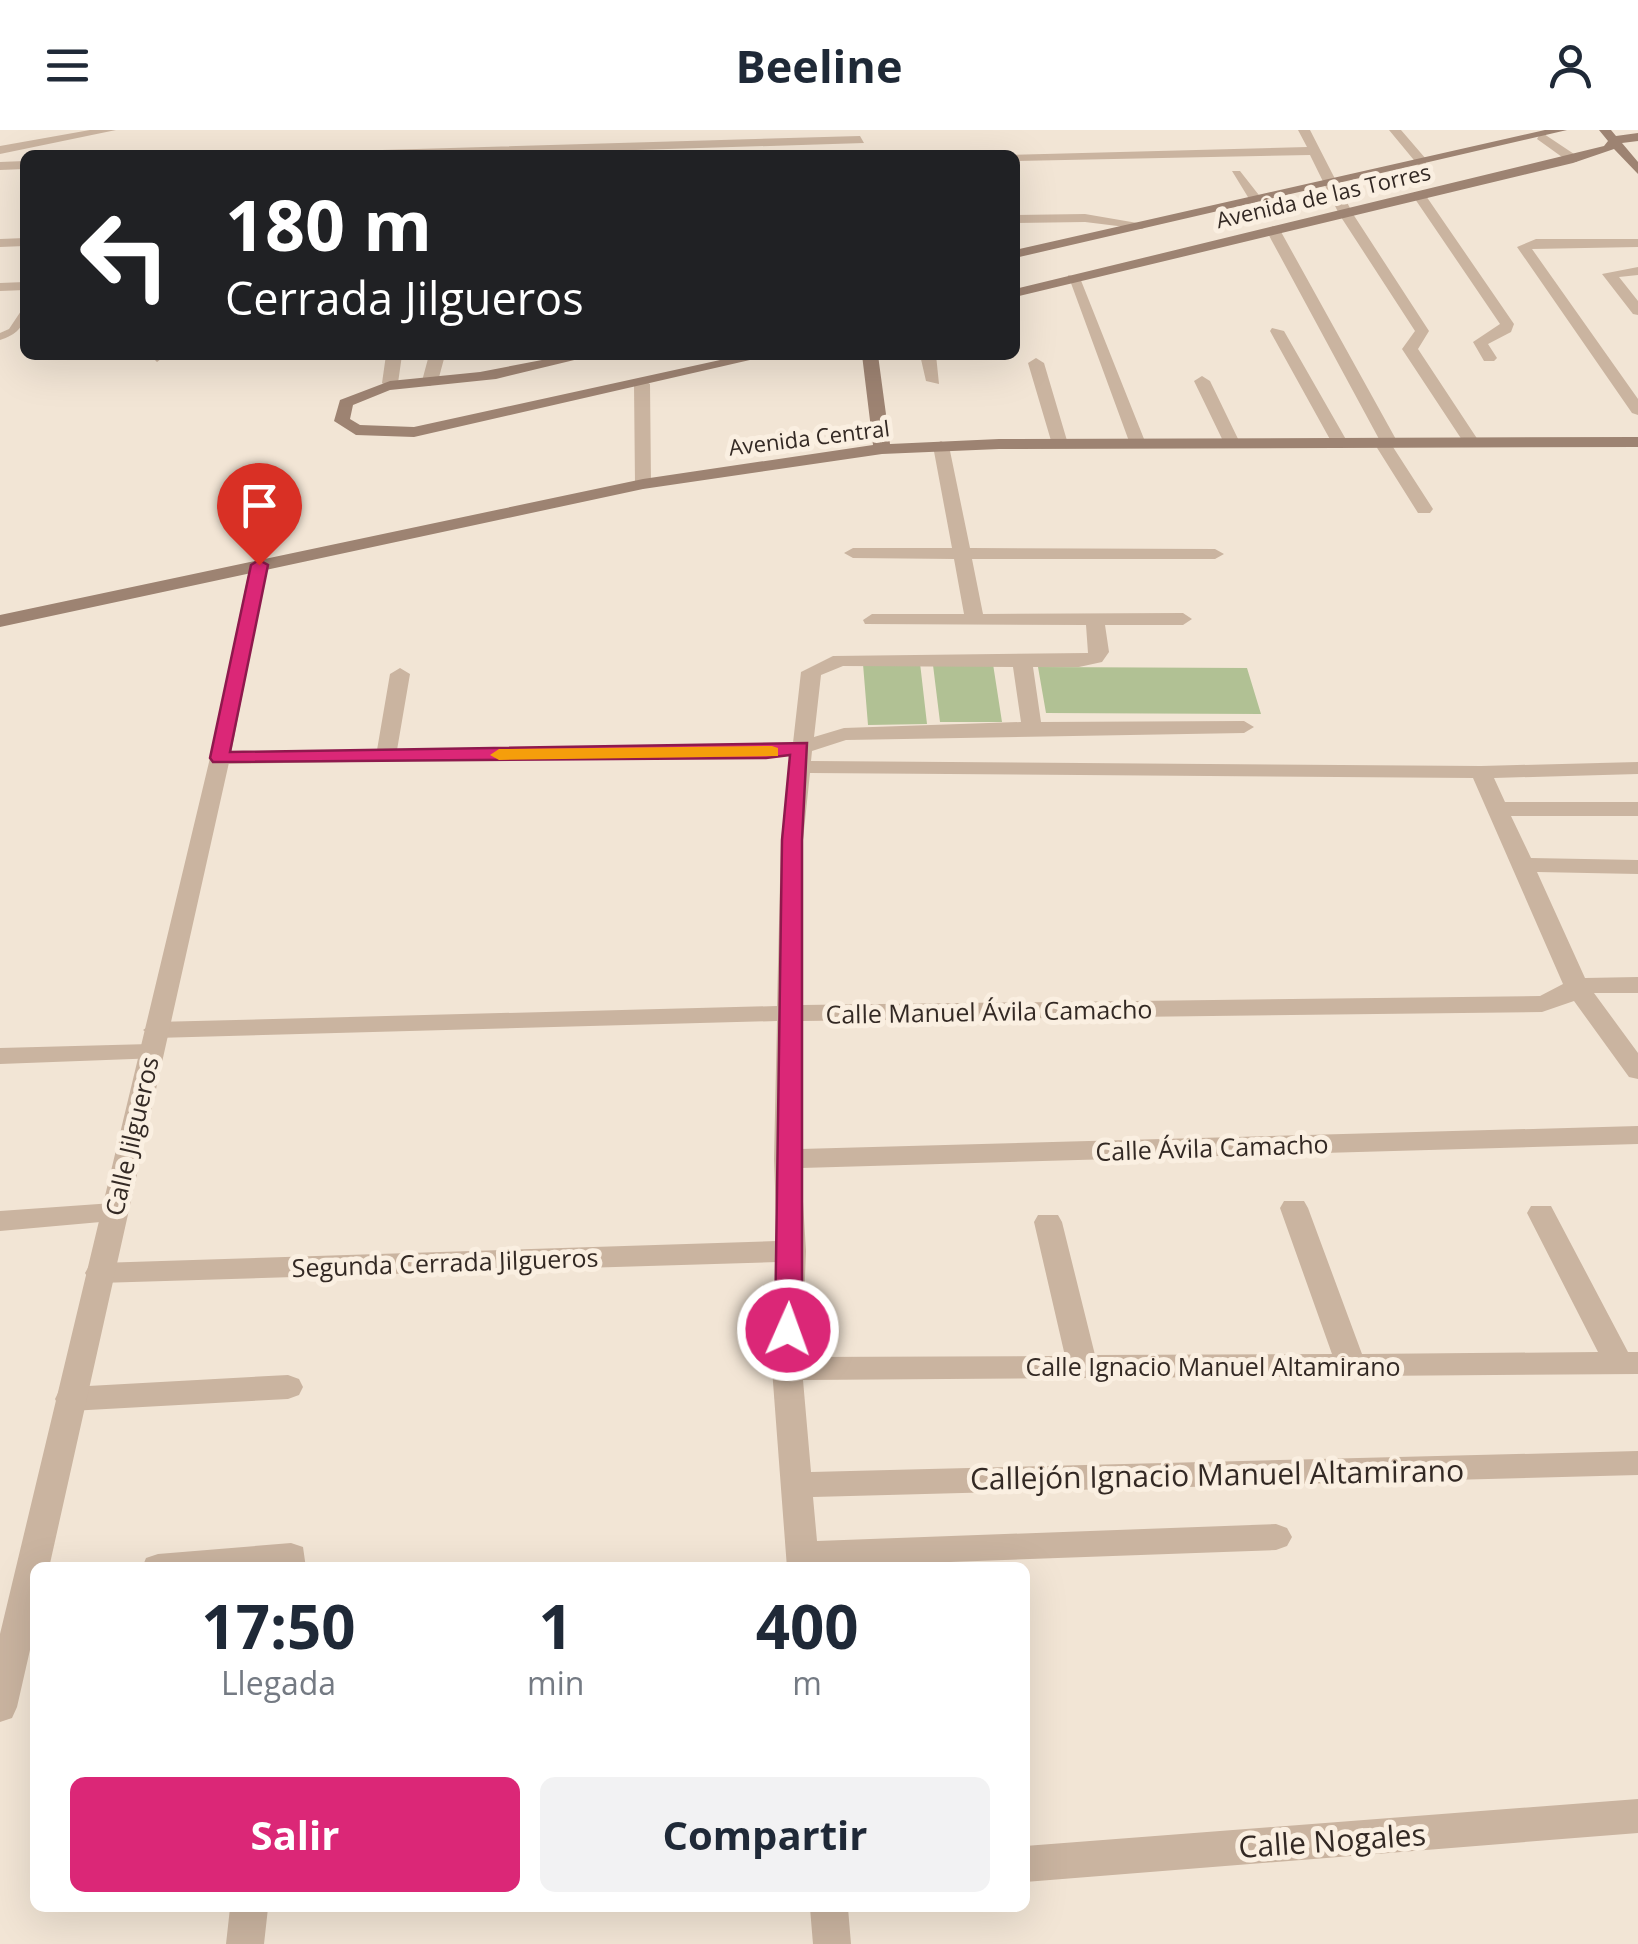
<!DOCTYPE html>
<html lang="es">
<meta charset="utf-8">
<style>
:root{--surface:#fff;--page:#f2f2f3;--text:#1f2937;--muted:#747a83;--accent:#db2777}
body{margin:0;font-family:"Open Sans",sans-serif;background:var(--page);color:var(--text);height:100vh;display:flex;flex-direction:column;font-size:38px;white-space:nowrap}
*{box-sizing:border-box;margin:0}
p{font-size:32px;color:var(--muted)}
.icon{flex:none;width:55px;height:55px;fill:none;stroke:currentColor;stroke-width:2;stroke-linecap:round;stroke-linejoin:round}
.map{position:relative;flex:1;overflow:hidden}
.details{position:absolute;left:30px;top:1432px;width:1000px;height:350px;display:flex;flex-direction:column;background:var(--surface);border-radius:15px;box-shadow:0 10px 40px #0002}
.details>*{flex:none}
.top-card{position:absolute;left:20px;top:20px;width:1000px;height:210px;border-radius:15px;box-shadow:0 10px 40px #0002;background:#202124;color:#fff;overflow:hidden}
.pin{position:absolute;display:grid;place-items:center;width:85px;height:85px;color:#fff;margin:-102px -42px;border-radius:50% 50% 50% 0;rotate:-45deg;box-shadow:0 0 10px #0007}
.pin .icon{rotate:45deg}
.me{position:absolute;width:110px;margin:-55px;rotate:2deg;stroke-linejoin:round;filter:drop-shadow(0 0 8px #0008)}
.turn{display:flex;align-items:center;gap:35px;height:210px;padding:0 40px;font-size:45px}
.turn .icon{width:130px;height:130px;stroke-width:2.5}
.turn b{display:block;font-size:70px;line-height:85px}
.eta{display:flex;justify-content:space-evenly;align-items:center;height:170px;text-align:center}
.eta b{font-size:60px;font-weight:700;line-height:70px}
.button{display:flex;gap:20px;margin-top:auto;padding:20px 40px}
.button a{flex:1;height:115px;border-radius:15px;background:var(--accent);color:#fff;font-size:40px;font-weight:700;line-height:115px;text-align:center}
.button a+a{background:var(--page);color:var(--text)}
header{display:flex;justify-content:space-between;align-items:center;height:130px;padding:0 40px;background:var(--surface);font-size:45px;font-weight:700}
.map>svg:first-child{display:block}
.green{fill:#b1c194}
.lines{fill:none;stroke-linecap:round;stroke-linejoin:round}
.service{fill:#cab4a0;fill-rule:evenodd}
.minor{fill:#cab4a0;fill-rule:evenodd}
.tertiary{fill:#cab4a0;fill-rule:evenodd}
.secondary{fill:#9d8372;fill-rule:evenodd}
.route{fill:#db2777;stroke:#8e194d;stroke-width:2.5}
.slow{fill:#f59e0b}
.labels{text-anchor:middle;dominant-baseline:central;stroke-width:10;stroke-linejoin:round;paint-order:stroke}
.far-street-label{font-size:22px;fill:#332924;stroke:#faefe1}
.street-label{font-size:25px;fill:#332924;stroke:#faefe1}
.near-street-label{font-size:30px;fill:#332924;stroke:#faefe1}
</style>
<header><svg class="icon" aria-label="menu" viewBox="0 0 24 24"><path d="M4 6h16M4 12h16M4 18h16"/></svg>Beeline<svg class="icon" aria-label="person" viewBox="0 0 24 24"><circle cx="12" cy="8" r="4"/><path d="M4 21q1-7 8-7t8 7"/></svg></header>
<div class="map">
<svg width="1638" height="1814" viewBox="0 0 1638 1814">
<rect width="100%" height="100%" fill="#f2e5d5"/>
<!-- green -->
<path class="green" d="M 920,533 L 927,594 L 868,595 L 863,534 Z
M 993,534 L 1002,592 L 940,592 L 933,535 Z
M 1038,537 L 1247,538 L 1261,584 L 1046,583 Z"/>
<g class="lines">
<!-- service -->
<path class="service" d="M 25,180 C 25,197 16,205 0,210 L 0,203 L 9,199 L 21,181 Z"/>
<!-- minor -->
<path class="minor" d="M 90,0 L 116,0 L 0,24 L 0,16 Z
M 1298,0 L 1310,0 L 1353,84 L 1429,201 L 1418,219 L 1480,313 L 1478,316 L 1466,316 L 1402,219 L 1415,201 L 1339,84 L 1310,25 L 1015,31 L 1015,25 L 1010,25 L 1307,17 Z
M 1389,0 L 1401,0 L 1426,29 L 1426,35 L 1418,35 Z
M 860,6 L 864,13 L 473,25 L 342,25 L 348,21 Z
M 25,31 L 25,39 L 0,40 L 0,32 Z
M 1232,41 L 1240,41 L 1262,69 L 1261,72 L 1251,72 Z
M 1414,63 L 1424,63 L 1514,194 L 1511,202 L 1488,214 L 1497,228 L 1494,231 L 1484,231 L 1473,212 L 1500,194 L 1413,66 Z
M 1085,84 L 1149,95 L 1142,99 L 1085,92 L 1015,93 L 1015,85 Z
M 1273,96 L 1280,100 L 1398,313 L 1393,317 L 1433,379 L 1430,383 L 1418,383 L 1374,313 L 1379,309 L 1266,100 Z
M 25,108 L 25,116 L 0,117 L 0,109 Z
M 1536,109 L 1638,109 L 1638,117 L 1532,119 L 1638,269 L 1638,285 L 1632,283 L 1517,117 Z
M 1638,137 L 1638,145 L 1619,147 L 1638,171 L 1638,185 L 1633,184 L 1602,144 Z
M 1068,145 L 1080,148 L 1146,314 L 1144,317 L 1130,314 Z
M 25,152 L 25,160 L 0,161 L 0,153 Z
M 1272,198 L 1284,201 L 1348,313 L 1346,316 L 1332,313 L 1270,201 Z
M 150,225 L 166,225 L 157,232 Z
M 386,225 L 402,225 L 398,253 L 390,258 L 382,253 Z
M 429,225 L 445,225 L 438,251 L 430,256 L 422,251 Z
M 920,225 L 936,225 L 939,254 L 926,251 Z
M 1036,228 L 1044,233 L 1068,314 L 1066,317 L 1052,314 L 1028,233 Z
M 1202,246 L 1210,251 L 1240,313 L 1238,316 L 1224,313 L 1194,251 Z
M 642,249 L 650,254 L 651,354 L 643,359 L 635,354 L 634,254 Z
M 941,311 L 949,316 L 970,418 L 1215,419 L 1224,424 L 1215,429 L 972,429 L 983,484 L 1183,483 L 1192,489 L 1183,495 L 1105,495 L 1109,522 L 1102,532 L 1079,537 L 1033,537 L 1041,592 L 1244,591 L 1254,597 L 1244,603 L 846,610 L 812,621 L 811,631 L 1481,636 L 1638,632 L 1638,644 L 1494,648 L 1505,672 L 1638,672 L 1638,686 L 1511,686 L 1531,728 L 1638,730 L 1638,744 L 1537,742 L 1585,848 L 1638,847 L 1638,863 L 1594,863 L 1638,923 L 1638,949 L 1629,947 L 1574,871 L 1542,882 L 802,891 L 800,1019 L 1638,996 L 1638,1014 L 801,1038 L 806,1121 L 802,1227 L 1065,1226 L 1034,1092 L 1038,1085 L 1058,1085 L 1062,1092 L 1095,1225 L 1332,1224 L 1280,1078 L 1284,1071 L 1304,1071 L 1308,1078 L 1362,1224 L 1598,1222 L 1527,1083 L 1531,1076 L 1551,1076 L 1628,1222 L 1638,1222 L 1638,1244 L 803,1250 L 811,1342 L 1638,1321 L 1638,1345 L 813,1367 L 817,1411 L 1276,1394 L 1287,1398 L 1292,1407 L 1287,1416 L 1276,1420 L 787,1438 L 772,1239 L 777,1132 L 99,1153 L 89,1150 L 85,1143 L 89,1136 L 99,1133 L 777,1111 L 774,1029 L 777,891 L 155,908 L 143,900 L 155,892 L 777,876 L 781,710 L 791,625 L 220,634 L 210,628 L 220,622 L 377,620 L 390,544 L 400,538 L 410,544 L 397,620 L 766,616 L 793,613 L 801,542 L 833,526 L 1088,523 L 1086,495 L 865,494 L 863,490 L 872,484 L 964,484 L 954,429 L 853,428 L 844,423 L 853,418 L 952,418 L 933,316 ZM 843,536 L 1013,537 L 1021,592 L 844,598 L 814,607 L 821,545 ZM 810,643 L 1473,648 L 1563,854 L 1540,866 L 802,875 L 803,710 Z
M 150,914 L 163,922 L 159,928 L 0,934 L 0,918 Z
M 113,1073 L 123,1076 L 127,1083 L 123,1090 L 0,1101 L 0,1081 Z
M 288,1245 L 299,1249 L 303,1257 L 299,1265 L 288,1269 L 70,1281 L 59,1277 L 55,1269 L 59,1261 L 70,1257 Z
M 291,1413 L 303,1417 L 306,1438 L 142,1438 L 146,1428 L 158,1424 Z
M 1638,1669 L 1638,1703 L 1025,1752 L 1025,1716 Z
M 230,1778 L 268,1778 L 264,1814 L 226,1814 Z
M 810,1778 L 848,1778 L 851,1814 L 813,1814 Z"/>
<!-- tertiary -->
<path class="tertiary" d="M 1541,2 L 1577,26 L 1577,32 L 1569,32 L 1537,9 Z
M 259,430 L 268,435 L 230,628 L 49,1438 L 35,1438 L 35,1498 L 17,1577 L 12,1588 L 0,1592 L 0,1504 L 210,628 L 250,435 Z"/>
<!-- secondary -->
<path class="secondary" d="M 1545,0 L 1567,0 L 1015,128 L 1015,120 Z
M 1599,0 L 1611,0 L 1616,6 L 1638,3 L 1638,11 L 1622,13 L 1638,32 L 1638,44 L 1614,19 L 1573,33 L 1015,167 L 1015,159 L 1604,16 L 1608,11 Z
M 568,225 L 595,225 L 496,249 L 390,260 L 353,275 L 350,289 L 360,295 L 414,297 L 743,225 L 772,225 L 414,307 L 356,305 L 334,291 L 340,270 L 390,251 L 480,242 Z
M 862,225 L 878,225 L 890,314 L 999,309 L 1638,307 L 1638,317 L 999,319 L 882,324 L 643,359 L 0,497 L 0,485 L 643,349 L 873,315 Z"/>
</g>
<!-- route -->
<path class="route" d="M 259,430 L 268,435 L 230,622 L 807,613 L 802,710 L 802,1200 L 798,1207 L 779,1207 L 775,1200 L 782,710 L 790,625 L 766,628 L 213,632 L 210,628 L 251,435 Z"/>
<!-- slow -->
<path class="slow" d="M 772,616 L 778,618 L 778,626 L 499,630 L 490,625 L 499,619 Z"/>
<g class="labels">
<!-- far-street labels -->
<g class="far-street-label">
<text transform="translate(1323 65) rotate(-13)">Avenida de las Torres</text>
<text transform="translate(809 307) rotate(-7)">Avenida Central</text>
</g>
<!-- street labels -->
<g class="street-label">
<text transform="translate(989 881) rotate(-1)">Calle Manuel Ávila Camacho</text>
<text transform="translate(131 1006) rotate(-77)">Calle Jilgueros</text>
<text transform="translate(1212 1017) rotate(-2)">Calle Ávila Camacho</text>
<text transform="translate(445 1132) rotate(-2)">Segunda Cerrada Jilgueros</text>
<text x="1213" y="1236">Calle Ignacio Manuel Altamirano</text>
</g>
<!-- near-street labels -->
<g class="near-street-label">
<text transform="translate(1217 1344) rotate(-1)">Callejón Ignacio Manuel Altamirano</text>
<text transform="translate(1332 1710) rotate(-4)">Calle Nogales</text>
</g>
</g>
</svg>
<div class="pin" style="left:259px;top:435px;background:#d93025"><svg class="icon" aria-label="arrive" viewBox="0 0 24 24"><path d="M6 21V4h12l-3 4 3 4H6"/></svg></div>
<svg class="me" style="left:788px;top:1200px" viewBox="-20 -20 40 40"><circle r="17" fill="#db2777" stroke="#fff" stroke-width="3"/><path d="M0-11L8 9 0 5-8 9z" fill="#fff"/></svg>
<div class="top-card">
<div class="turn"><svg class="icon" aria-label="left" viewBox="0 0 24 24"><path d="M17 20v-9H6M10 6l-5 5 5 5"/></svg><div><b>180 m</b>Cerrada Jilgueros</div></div>
</div>
<section class="details">
<div class="eta">
<div><b>17:50</b><p>Llegada</p></div>
<div><b>1</b><p>min</p></div>
<div><b>400</b><p>m</p></div>
</div>
<div class="button"><a>Salir</a><a>Compartir</a></div>
</section>
</div>
